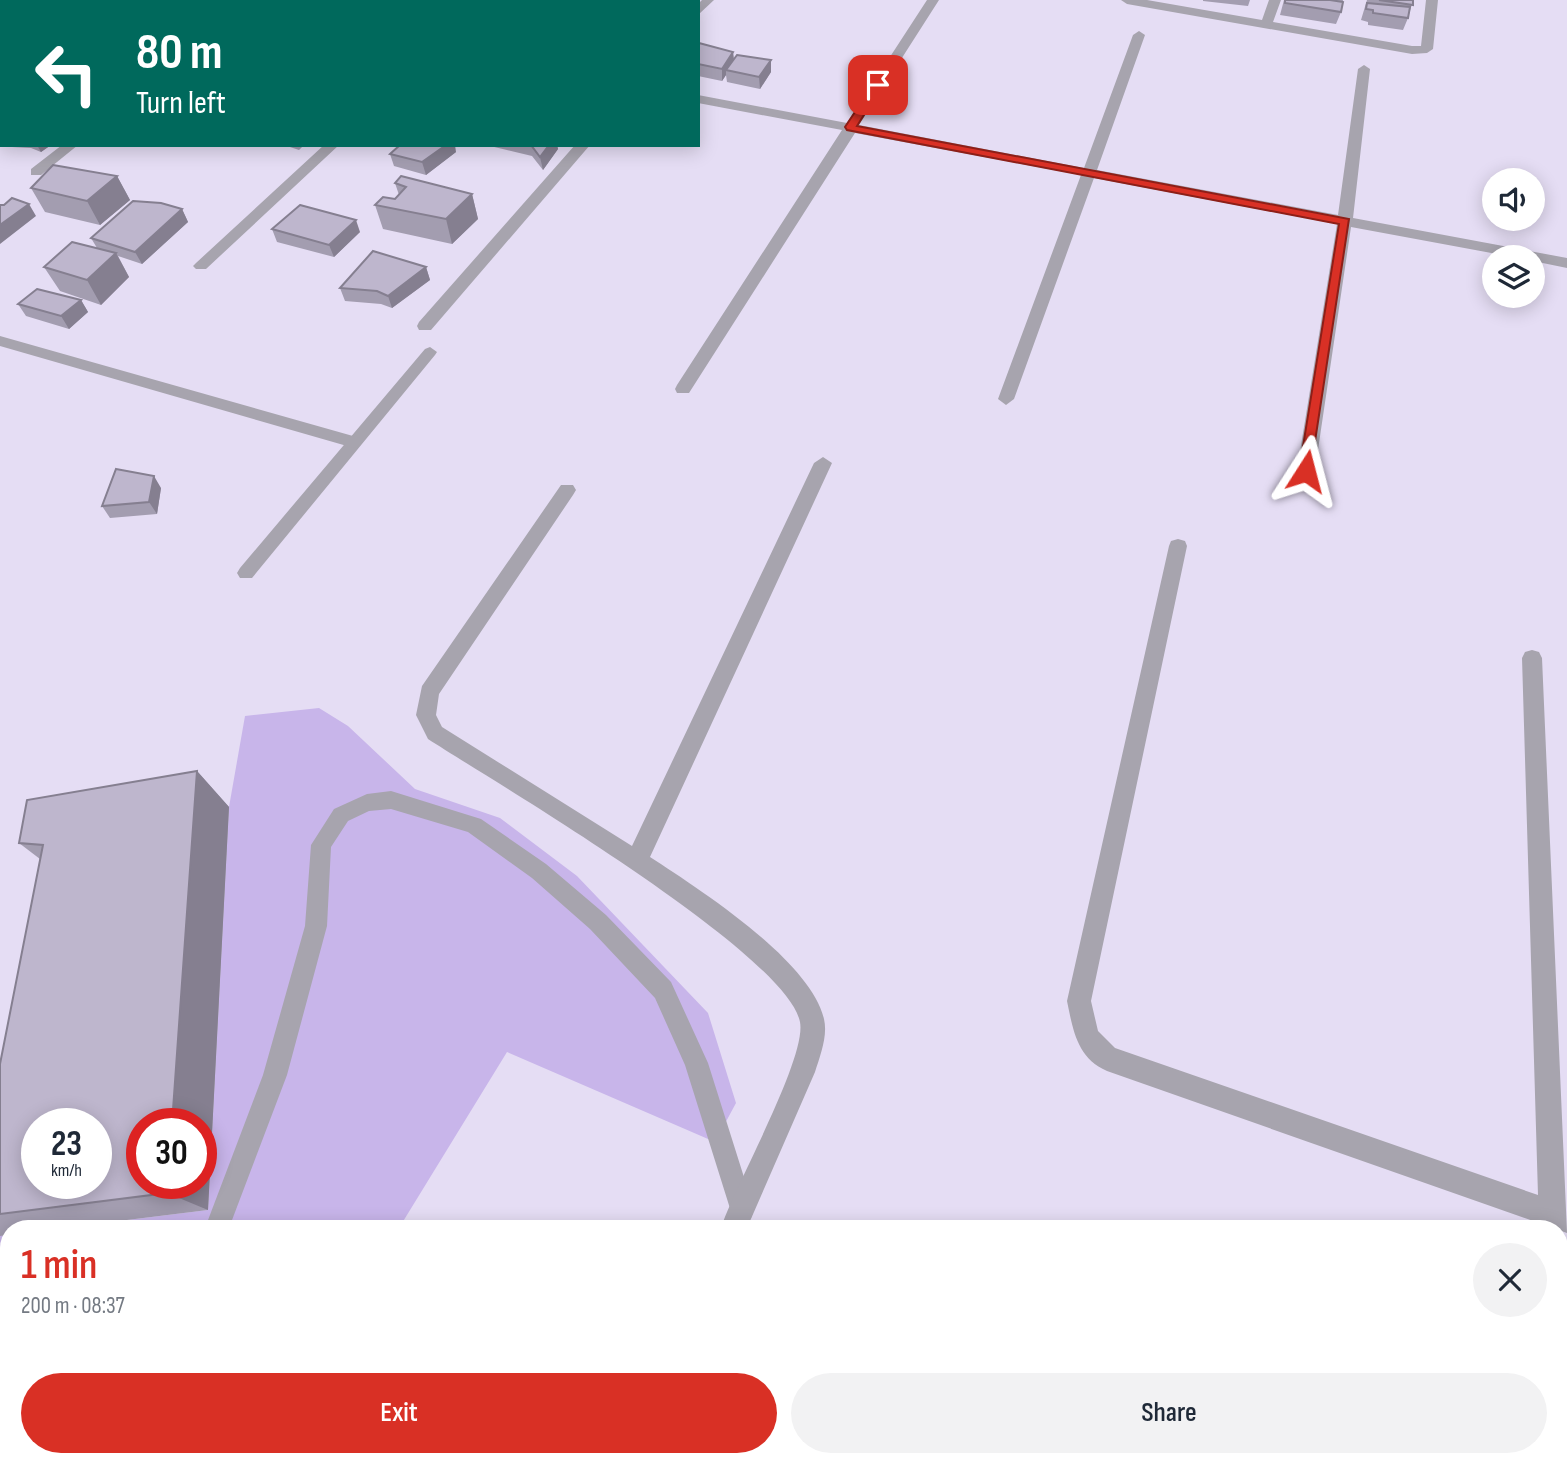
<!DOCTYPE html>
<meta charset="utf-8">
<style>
:root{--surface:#fff;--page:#f2f2f3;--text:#1f2937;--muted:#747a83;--accent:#d93025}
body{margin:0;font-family:"Sofia Sans Condensed",sans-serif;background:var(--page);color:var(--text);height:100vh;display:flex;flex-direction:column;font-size:26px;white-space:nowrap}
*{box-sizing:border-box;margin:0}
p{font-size:23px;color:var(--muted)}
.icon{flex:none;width:38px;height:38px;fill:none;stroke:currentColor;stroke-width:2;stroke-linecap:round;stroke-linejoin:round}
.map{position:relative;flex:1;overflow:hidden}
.panel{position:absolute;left:0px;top:1220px;width:1568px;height:247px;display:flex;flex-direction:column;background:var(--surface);border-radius:28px 28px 0 0;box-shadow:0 4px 18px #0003}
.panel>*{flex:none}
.hud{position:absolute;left:0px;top:0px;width:700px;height:147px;box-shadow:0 4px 18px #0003;background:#00695c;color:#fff;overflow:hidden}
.tools{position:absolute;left:1482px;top:168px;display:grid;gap:14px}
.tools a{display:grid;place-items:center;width:63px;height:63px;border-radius:50%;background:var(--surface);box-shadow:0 4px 18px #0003;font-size:35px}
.speed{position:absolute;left:21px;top:1108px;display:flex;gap:14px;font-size:35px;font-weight:700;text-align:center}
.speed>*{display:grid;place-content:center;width:91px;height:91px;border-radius:50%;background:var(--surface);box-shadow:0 4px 18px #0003;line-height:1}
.speed small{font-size:18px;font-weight:400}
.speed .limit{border:10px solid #d22;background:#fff;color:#111}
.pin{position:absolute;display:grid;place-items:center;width:60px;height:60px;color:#fff;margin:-30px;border-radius:14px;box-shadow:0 4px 10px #0006}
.me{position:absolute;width:77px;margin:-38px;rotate:9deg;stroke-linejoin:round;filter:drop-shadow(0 0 5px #0008)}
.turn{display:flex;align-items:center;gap:24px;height:147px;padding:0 21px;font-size:32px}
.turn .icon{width:91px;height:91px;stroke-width:2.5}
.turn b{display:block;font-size:49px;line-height:60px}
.round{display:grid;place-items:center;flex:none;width:74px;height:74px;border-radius:37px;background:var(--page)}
.overview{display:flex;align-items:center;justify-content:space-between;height:119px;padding:0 21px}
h1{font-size:42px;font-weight:600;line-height:52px;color:var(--accent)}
.primary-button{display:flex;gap:14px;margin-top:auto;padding:14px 21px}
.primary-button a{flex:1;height:80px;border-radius:42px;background:var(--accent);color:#fff;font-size:28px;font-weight:600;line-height:80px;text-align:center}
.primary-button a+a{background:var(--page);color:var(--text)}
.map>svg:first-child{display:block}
.green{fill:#c8b5ea}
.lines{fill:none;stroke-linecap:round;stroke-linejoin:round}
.lane{fill:#a7a4ae;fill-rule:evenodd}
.street{fill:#a7a4ae;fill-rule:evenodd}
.wall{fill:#a39db0}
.shaded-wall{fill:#857f90}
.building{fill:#beb6cd;stroke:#857f90;stroke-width:2;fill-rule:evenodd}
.route{fill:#d93025;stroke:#8d1f18;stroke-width:2}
</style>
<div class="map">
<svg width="1567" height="1466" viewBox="0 0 1567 1466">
<rect width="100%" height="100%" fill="#e5ddf4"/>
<!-- green -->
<path class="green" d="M 319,708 L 348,726 L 415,789 L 500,818 L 577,876 L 708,1013 L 736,1103 L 715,1142 L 507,1052 L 399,1228 L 62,1228 L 208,1210 L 229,807 L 245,716 Z
M 0,1067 L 27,1119 L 1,1236 L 9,1235 L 9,1372 L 0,1368 Z"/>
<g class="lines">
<!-- lane -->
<path class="lane" d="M 430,347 L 437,352 L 435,355 L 252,578 L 240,578 L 237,573 L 240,568 L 425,349 Z
M 391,791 L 481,819 L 546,864 L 606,915 L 671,982 L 708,1063 L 754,1209 L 751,1218 L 742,1221 L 733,1218 L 685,1065 L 655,998 L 590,929 L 532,878 L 468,832 L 391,809 L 369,811 L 348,821 L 331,847 L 327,926 L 287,1075 L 229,1228 L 205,1228 L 263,1075 L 305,926 L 311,845 L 334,809 L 367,794 Z"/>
<!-- street -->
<path class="street" d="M 256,0 L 270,0 L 255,2 Z
M 481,0 L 494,0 L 480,2 Z
M 702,0 L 714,0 L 698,15 L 698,4 Z
M 927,0 L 939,0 L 859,125 L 1084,168 L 1133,35 L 1139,31 L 1145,35 L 1097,170 L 1338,215 L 1358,69 L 1364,65 L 1370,69 L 1353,218 L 1567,258 L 1567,268 L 1533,261 L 1533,257 L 1513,257 L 1351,227 L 1315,470 L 1312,474 L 1300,474 L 1297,470 L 1337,224 L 1094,178 L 1014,399 L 1006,405 L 998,399 L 1081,175 L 855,133 L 689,393 L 677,393 L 675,389 L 677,385 L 842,130 L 698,103 L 698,95 L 847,123 Z
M 1121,0 L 1147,0 L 1262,20 L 1269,0 L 1281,0 L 1273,22 L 1412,46 L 1421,46 L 1426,0 L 1438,0 L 1433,49 L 1427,53 L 1412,54 L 1127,4 Z
M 62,145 L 78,145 L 41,175 L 31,175 L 31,169 Z
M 324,145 L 339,145 L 206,269 L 196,269 L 193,266 L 196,263 Z
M 575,145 L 590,145 L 431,330 L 419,330 L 417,326 L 419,322 Z
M 0,336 L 360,438 L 363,442 L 354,448 L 0,346 Z
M 823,457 L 832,463 L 650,857 C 699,889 810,960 824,1019 C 828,1036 820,1056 815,1072 L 747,1228 L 721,1228 C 735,1185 807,1058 800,1022 C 786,953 496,783 428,739 L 416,715 L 422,686 L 561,485 L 573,485 L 576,490 L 573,495 L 439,694 L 436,715 L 442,727 L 632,846 L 814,463 Z
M 1178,539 L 1185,541 L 1187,546 L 1091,1001 L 1098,1031 L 1115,1048 L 1538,1195 L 1522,658 L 1525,652 L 1532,650 L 1539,652 L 1542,658 L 1567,1233 L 1107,1071 C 1077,1058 1073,1030 1067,1001 L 1169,546 L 1171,541 Z
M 0,1389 L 9,1393 L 9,1423 L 0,1419 Z
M 92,1458 L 136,1458 L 139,1466 L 95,1466 Z
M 621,1458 L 652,1458 L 649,1466 L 618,1466 Z"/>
</g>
<!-- wall -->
<path class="wall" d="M 392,0 L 458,0 L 457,2 L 392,2 Z
M 1203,0 L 1250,0 L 1248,6 L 1203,1 Z
M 1284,0 L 1343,0 L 1341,12 L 1336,24 L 1280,15 Z
M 1367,0 L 1413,0 L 1408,18 L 1403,30 L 1368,25 L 1368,22 L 1361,20 Z
M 0,28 L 2,28 L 2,76 L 0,76 Z
M 698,45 L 733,52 L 734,59 L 771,72 L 760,89 L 727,82 L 726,75 L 722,81 L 698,76 Z
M 0,102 L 2,103 L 2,137 L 0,137 Z
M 11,145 L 51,145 L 41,152 L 31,148 L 12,147 Z
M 284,145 L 304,145 L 299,150 Z
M 486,145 L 557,145 L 558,149 L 543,170 L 532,156 Z
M 456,152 L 426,175 L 394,166 L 390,154 Z
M 117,176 L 130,200 L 100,225 L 45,212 L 31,188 Z
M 395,183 L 472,194 L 478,219 L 452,244 L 383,229 L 375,205 L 395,199 L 399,195 Z
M 182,209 L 188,222 L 142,264 L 118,256 L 129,277 L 101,305 L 60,291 L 44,267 L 97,248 L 91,238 Z
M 272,229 L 360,232 L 334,257 L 277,242 Z
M 426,267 L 430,280 L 392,308 L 381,304 L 345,301 L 340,288 Z
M 81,300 L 88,312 L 69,329 L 26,316 L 18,304 Z
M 161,488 L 157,514 L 110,518 L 102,506 Z
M 197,771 L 229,807 L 208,1210 L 62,1228 L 9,1228 L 9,1235 L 0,1236 L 0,1064 L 40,859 L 19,843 Z"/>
<!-- shaded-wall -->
<path class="shaded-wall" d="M 67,0 L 78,0 L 78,2 L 66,2 Z
M 133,0 L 142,0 L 143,2 L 132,2 Z
M 345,0 L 356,0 L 354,2 L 345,2 Z
M 447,0 L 458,0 L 457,2 L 448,2 Z
M 733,52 L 734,64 L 726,70 L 726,75 L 722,81 L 722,69 Z
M 771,60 L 771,72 L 760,89 L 759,77 Z
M 37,145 L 51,145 L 41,152 Z
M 446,145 L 455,145 L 456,152 L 426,175 L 422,162 Z
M 549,145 L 557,145 L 558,149 L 543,170 L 540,157 Z
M 117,176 L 130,200 L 100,225 L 87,201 Z
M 472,194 L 478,219 L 452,244 L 446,219 Z
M 29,204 L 36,216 L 0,244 L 0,225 Z
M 182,209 L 188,222 L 142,264 L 135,252 Z
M 356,220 L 360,232 L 334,257 L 329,245 Z
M 116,253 L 129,277 L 101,305 L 87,280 Z
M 426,267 L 430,280 L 392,308 L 388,296 Z
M 81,300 L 88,312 L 69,329 L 61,316 Z
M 154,476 L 161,488 L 157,514 L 149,502 Z
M 197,771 L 229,807 L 208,1210 L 167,1193 L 168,1183 L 201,1183 L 201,1124 L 172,1124 Z
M 530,1458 L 544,1458 L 540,1466 L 526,1466 Z"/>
<!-- building -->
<path class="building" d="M 37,0 L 67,0 L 66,2 L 36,2 Z
M 106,0 L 133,0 L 132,2 L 106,2 Z
M 315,0 L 346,0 L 345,2 L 314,1 Z
M 1285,0 L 1330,0 L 1343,2 L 1341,12 L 1285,3 Z
M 1379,0 L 1413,0 L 1413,5 Z
M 1367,3 L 1410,7 L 1408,18 L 1373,13 L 1373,10 L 1366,9 Z
M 0,28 L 2,28 L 2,52 L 0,52 Z
M 699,43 L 733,52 L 722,69 L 698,64 Z
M 737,55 L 771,60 L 759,77 L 726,70 Z
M 0,102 L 2,103 L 2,126 L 0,126 Z
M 400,145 L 446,145 L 422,162 L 390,154 Z
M 531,145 L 549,145 L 540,157 Z
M 53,165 L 117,176 L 87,201 L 31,188 Z
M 401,176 L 472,194 L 446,219 L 375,205 L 383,197 L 395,199 L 406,187 L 395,183 Z
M 12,198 L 29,204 L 0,225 L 0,205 L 4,205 Z
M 133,201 L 161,203 L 182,209 L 135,252 L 91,238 Z
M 300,205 L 356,220 L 329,245 L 272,229 Z
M 72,242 L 116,253 L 87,280 L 44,267 Z
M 373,251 L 426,267 L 388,296 L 377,291 L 340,288 Z
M 37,289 L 81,300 L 61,316 L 18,304 Z
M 116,469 L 154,476 L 149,502 L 102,506 Z
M 197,771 L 172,1124 L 142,1124 L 142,1183 L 168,1183 L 167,1193 L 0,1214 L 0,1064 L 43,845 L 19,843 L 27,800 ZM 37,1124 L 96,1124 L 96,1183 L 37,1183 Z
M 353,1458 L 530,1458 L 526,1466 L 366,1466 Z"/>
<!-- route -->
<path class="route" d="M 878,82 L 883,85 L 857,126 L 1349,219 L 1310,474 L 1301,474 L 1299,471 L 1339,224 L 847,130 L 845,127 L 873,85 Z"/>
</svg>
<div class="tools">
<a><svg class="icon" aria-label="sound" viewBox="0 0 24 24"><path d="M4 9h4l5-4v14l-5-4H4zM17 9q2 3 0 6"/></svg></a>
<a><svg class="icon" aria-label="layers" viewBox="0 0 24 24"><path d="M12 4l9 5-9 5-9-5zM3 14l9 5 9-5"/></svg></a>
</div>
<div class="speed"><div>23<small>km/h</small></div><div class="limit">30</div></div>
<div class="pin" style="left:878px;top:85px;background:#d93025"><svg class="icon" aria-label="arrive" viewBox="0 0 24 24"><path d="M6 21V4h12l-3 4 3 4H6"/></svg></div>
<svg class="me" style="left:1306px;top:471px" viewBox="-20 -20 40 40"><path d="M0-17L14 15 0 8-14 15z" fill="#d93025" stroke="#fff" stroke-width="4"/></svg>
<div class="hud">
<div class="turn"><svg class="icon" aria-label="left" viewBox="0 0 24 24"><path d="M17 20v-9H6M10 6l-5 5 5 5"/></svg><div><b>80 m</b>Turn left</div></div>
</div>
<section class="panel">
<div class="overview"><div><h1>1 min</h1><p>200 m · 08:37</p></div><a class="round"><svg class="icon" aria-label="close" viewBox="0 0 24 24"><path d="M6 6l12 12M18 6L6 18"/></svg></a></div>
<div class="primary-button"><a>Exit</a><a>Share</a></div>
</section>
</div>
